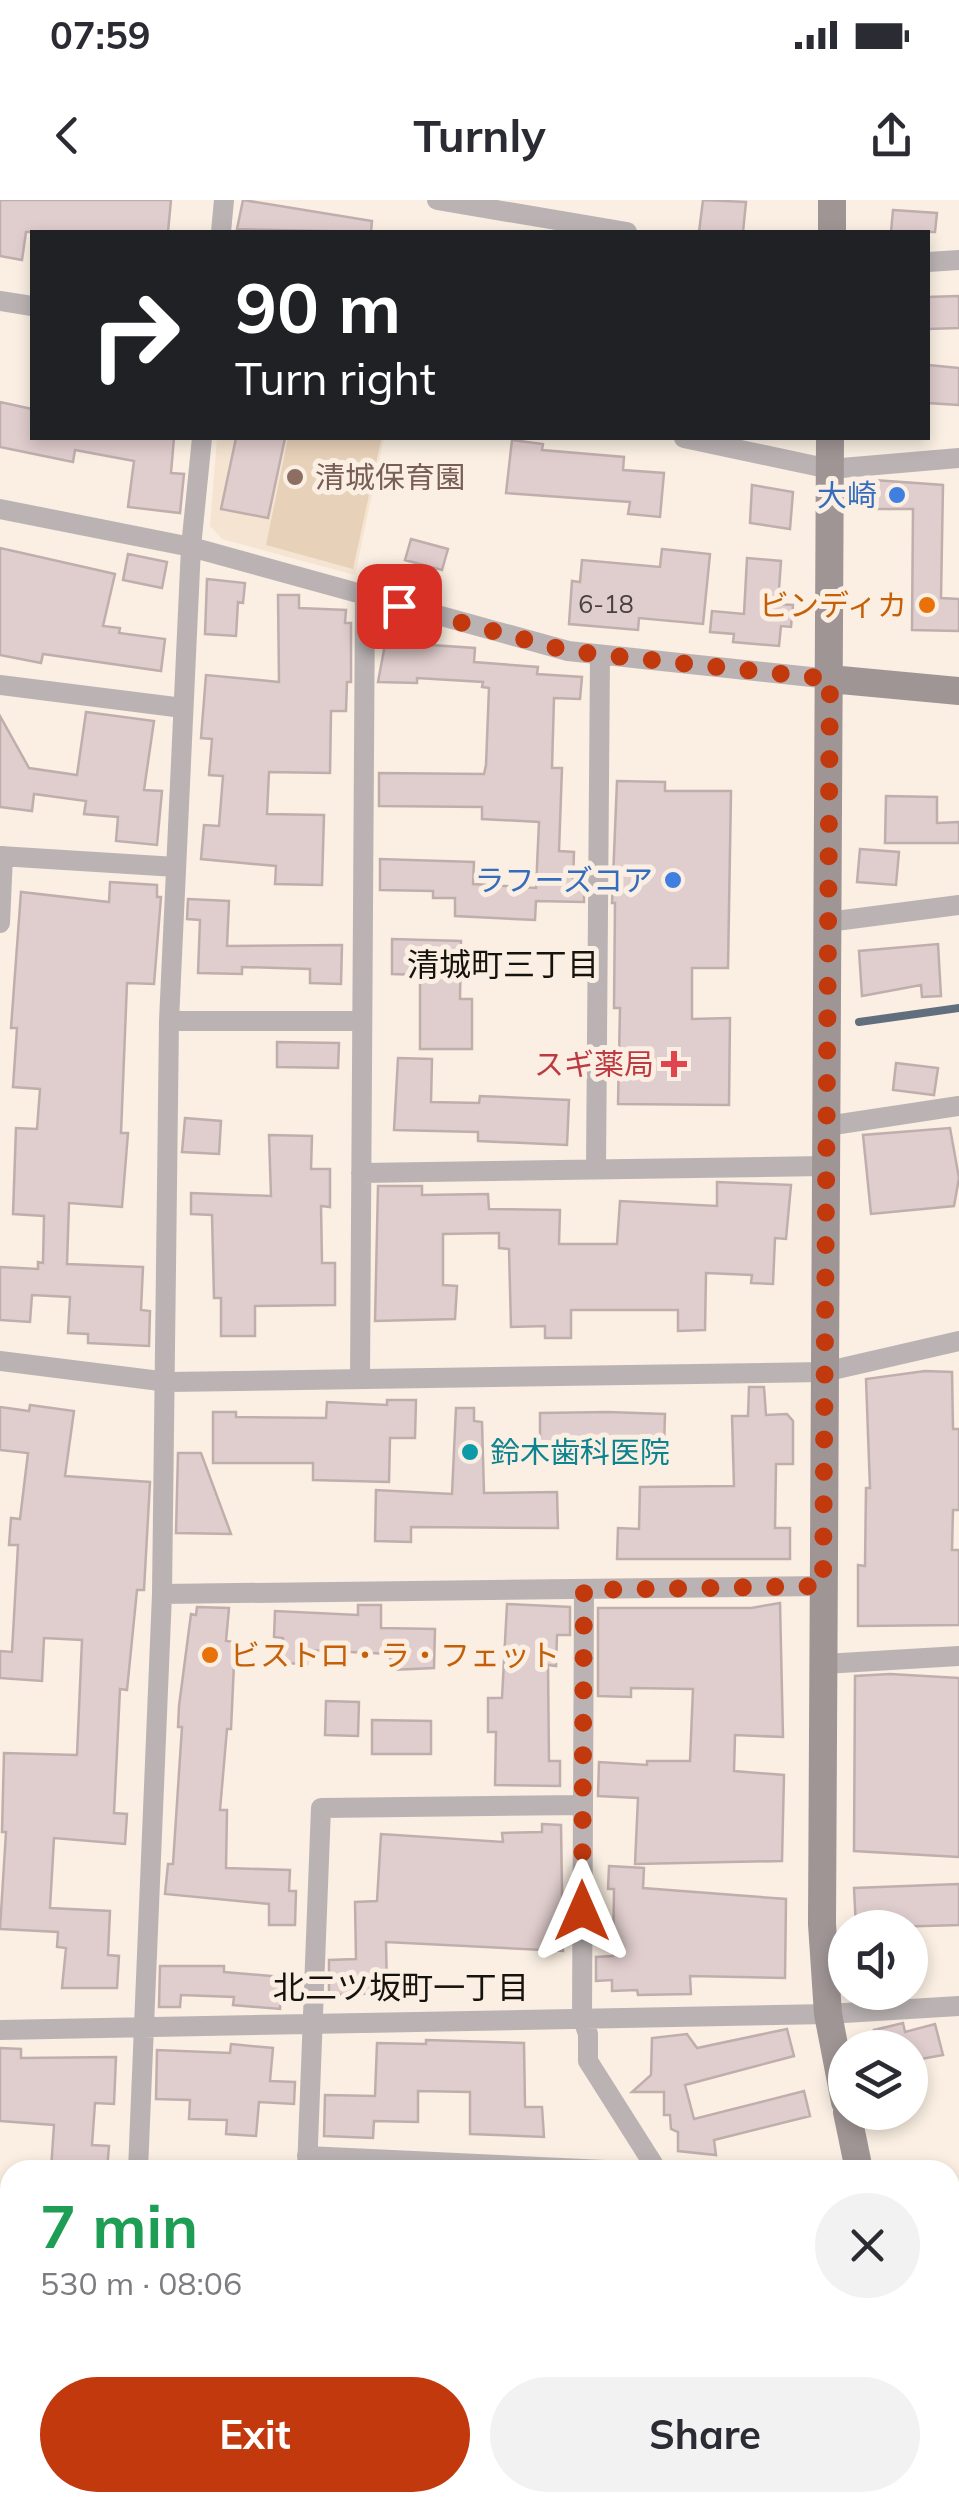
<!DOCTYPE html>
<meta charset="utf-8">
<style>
:root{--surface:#fff;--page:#f2f2f3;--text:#2b2b33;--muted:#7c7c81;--accent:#c2390e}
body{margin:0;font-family:Mulish,"Noto Sans JP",sans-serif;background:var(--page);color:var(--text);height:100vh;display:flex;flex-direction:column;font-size:38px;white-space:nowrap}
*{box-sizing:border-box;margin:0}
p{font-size:32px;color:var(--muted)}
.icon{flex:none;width:55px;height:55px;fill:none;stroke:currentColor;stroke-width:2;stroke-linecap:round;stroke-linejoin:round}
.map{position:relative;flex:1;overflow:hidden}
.drawer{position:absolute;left:0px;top:1960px;width:960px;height:352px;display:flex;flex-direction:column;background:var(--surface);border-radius:30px 30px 0 0;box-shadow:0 5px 15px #0003}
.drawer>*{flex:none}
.guide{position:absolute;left:30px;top:30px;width:900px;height:210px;border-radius:0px;box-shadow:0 5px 15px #0003;background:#202124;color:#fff;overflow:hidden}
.buttons{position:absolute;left:828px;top:1710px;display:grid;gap:20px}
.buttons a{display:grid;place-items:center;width:100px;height:100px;border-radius:50%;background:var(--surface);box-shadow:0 5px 15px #0003;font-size:50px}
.pin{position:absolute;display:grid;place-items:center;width:85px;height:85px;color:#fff;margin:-42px;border-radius:20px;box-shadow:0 5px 15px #0006}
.me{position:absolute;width:110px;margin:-55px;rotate:0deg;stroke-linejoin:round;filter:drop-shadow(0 0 8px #0008)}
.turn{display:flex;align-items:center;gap:35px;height:210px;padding:0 40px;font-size:45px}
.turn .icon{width:130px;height:130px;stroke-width:2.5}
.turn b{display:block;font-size:70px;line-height:85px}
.round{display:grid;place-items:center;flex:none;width:105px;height:105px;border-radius:52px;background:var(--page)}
.overview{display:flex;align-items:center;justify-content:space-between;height:170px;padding:0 40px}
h1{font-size:60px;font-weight:700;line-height:75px;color:#1e9e55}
.cta{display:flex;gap:20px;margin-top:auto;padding:20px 40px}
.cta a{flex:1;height:115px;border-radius:60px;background:var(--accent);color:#fff;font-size:40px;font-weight:700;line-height:115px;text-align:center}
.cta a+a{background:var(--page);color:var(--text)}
.status{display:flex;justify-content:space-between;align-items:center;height:70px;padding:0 50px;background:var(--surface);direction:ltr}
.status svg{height:28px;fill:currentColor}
header{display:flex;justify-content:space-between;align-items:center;height:130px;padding:0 40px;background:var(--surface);font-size:45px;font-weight:700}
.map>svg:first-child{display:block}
.built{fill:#f5e4d1}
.green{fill:#e8d1b9}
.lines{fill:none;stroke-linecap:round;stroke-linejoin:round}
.stream{stroke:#606e7d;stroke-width:8}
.building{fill:#e0cdcd;stroke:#c0aead;stroke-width:2.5}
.path{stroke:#867e76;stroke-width:5;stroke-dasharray:5 5;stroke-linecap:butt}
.street{stroke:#bbb3b3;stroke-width:20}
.secondary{stroke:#a09595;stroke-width:28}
.route{stroke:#c2390e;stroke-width:18;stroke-dasharray:0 32.4}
.education-dot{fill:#8d6e63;stroke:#faefe2;stroke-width:4}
.shop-dot{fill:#3f7fe0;stroke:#faefe2;stroke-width:4}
.food-dot{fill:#e8710a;stroke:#faefe2;stroke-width:4}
.health-dot{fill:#e0444e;stroke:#faefe2;stroke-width:4}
.culture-dot{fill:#0f9aa8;stroke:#faefe2;stroke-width:4}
.labels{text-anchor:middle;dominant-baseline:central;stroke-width:10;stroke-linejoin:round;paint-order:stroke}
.number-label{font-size:25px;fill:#48413e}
.education-label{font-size:30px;fill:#785e54;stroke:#faefe2;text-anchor:start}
.shop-label{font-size:30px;fill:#366cbe;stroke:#faefe2;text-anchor:end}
.food-label{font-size:30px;fill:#c56008;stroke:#faefe2;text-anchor:end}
.health-label{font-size:30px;fill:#be3a42;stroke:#faefe2;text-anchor:end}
.culture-label{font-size:30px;fill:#0d838f;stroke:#faefe2;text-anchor:start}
.neighbourhood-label{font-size:32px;fill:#16120e;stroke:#faefe2}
</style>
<div class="status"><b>07:59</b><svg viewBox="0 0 49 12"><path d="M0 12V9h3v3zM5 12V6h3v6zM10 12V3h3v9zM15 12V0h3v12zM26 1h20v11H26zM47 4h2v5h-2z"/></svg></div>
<header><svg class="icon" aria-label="back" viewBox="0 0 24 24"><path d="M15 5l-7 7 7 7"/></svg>Turnly<svg class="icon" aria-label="share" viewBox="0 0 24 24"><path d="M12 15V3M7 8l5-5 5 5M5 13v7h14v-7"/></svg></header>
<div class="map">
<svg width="959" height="2312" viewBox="0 0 959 2312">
<rect width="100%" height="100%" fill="#faefe2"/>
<!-- built -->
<path class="built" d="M 217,238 L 384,238 L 355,375 L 222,339 L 210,326 Z"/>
<!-- green -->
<path class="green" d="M 288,238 L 381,240 L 353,369 L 266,345 Z"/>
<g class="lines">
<!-- stream -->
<path class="stream" d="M 859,822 L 959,808"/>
</g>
<!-- building -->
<path class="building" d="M 0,0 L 171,0 L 168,32 L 26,32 L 22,60 L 0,56 Z
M 243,0 L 372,21 L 371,32 L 237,29 Z
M 703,0 L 746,2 L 743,32 L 699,32 Z
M 893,10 L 937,13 L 935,32 L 891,32 Z
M 959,96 L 959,128 L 928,129 L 928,97 Z
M 928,165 L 959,168 L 959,205 L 928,203 Z
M 0,202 L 32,209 L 32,238 L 174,238 L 171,273 L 184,274 L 180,313 L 128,307 L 134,261 L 75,250 L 73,262 L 0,247 Z
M 236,238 L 285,238 L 268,318 L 221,309 Z
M 512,240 L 543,244 L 542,250 L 624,257 L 623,270 L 664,273 L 660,317 L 628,314 L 630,302 L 506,293 Z
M 874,280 L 943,285 L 941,398 L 959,399 L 959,431 L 912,430 L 913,309 L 874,309 Z
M 752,285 L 793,292 L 790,329 L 750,323 Z
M 411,339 L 448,349 L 442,370 L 405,360 Z
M 0,348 L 115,374 L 103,426 L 120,428 L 119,433 L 165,439 L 161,471 L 43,454 L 41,463 L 0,455 Z
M 662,349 L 710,354 L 703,424 L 639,418 L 638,430 L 569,424 L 572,381 L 580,382 L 582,360 L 660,367 Z
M 128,354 L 167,362 L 162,388 L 123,380 Z
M 747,358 L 781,361 L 778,404 L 793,405 L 791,427 L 781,426 L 779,446 L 733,442 L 734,434 L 710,432 L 712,411 L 744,414 Z
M 207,379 L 245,383 L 243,403 L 238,402 L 236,436 L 205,434 Z
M 278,395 L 299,395 L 299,408 L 346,410 L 345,423 L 351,423 L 351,482 L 347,482 L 346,511 L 331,511 L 330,573 L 269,572 L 267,614 L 324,615 L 322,685 L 275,684 L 276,666 L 201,659 L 204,625 L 219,626 L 223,576 L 209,575 L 212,539 L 201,538 L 206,475 L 279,482 Z
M 389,423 L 416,424 L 416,444 L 475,448 L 474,462 L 538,467 L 537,474 L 582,477 L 580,499 L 554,498 L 552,568 L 562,568 L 559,651 L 574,652 L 573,683 L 584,683 L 584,702 L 536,701 L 535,720 L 455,716 L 455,698 L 433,698 L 433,691 L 380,690 L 380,659 L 474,662 L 473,684 L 536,688 L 539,622 L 482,619 L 482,607 L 379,606 L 379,573 L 484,574 L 486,565 L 489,488 L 482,487 L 483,482 L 417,478 L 417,483 L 378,482 Z
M 86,512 L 154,521 L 144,590 L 162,591 L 157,645 L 116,641 L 118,617 L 84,614 L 86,601 L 34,594 L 32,611 L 0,607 L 0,516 L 29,568 L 77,575 Z
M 617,581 L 665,582 L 665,591 L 731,591 L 728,768 L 692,768 L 692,819 L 730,818 L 729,905 L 618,904 L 620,808 L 614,808 L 615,703 L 612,703 Z
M 886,596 L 937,597 L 937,623 L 959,622 L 959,643 L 885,643 Z
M 860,649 L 899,652 L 896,685 L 857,682 Z
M 110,682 L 157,685 L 157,697 L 161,697 L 154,784 L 127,783 L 121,933 L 128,933 L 122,1007 L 69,1003 L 67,1064 L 143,1067 L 141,1110 L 150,1111 L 149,1146 L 88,1143 L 88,1134 L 68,1133 L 70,1097 L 32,1095 L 30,1122 L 0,1120 L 0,1067 L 38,1069 L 38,1062 L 43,1063 L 44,1016 L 13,1014 L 16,928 L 37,929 L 40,889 L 13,887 L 17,828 L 11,828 L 21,692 L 109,702 Z
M 188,699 L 229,701 L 227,746 L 342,745 L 341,784 L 310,783 L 310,769 L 242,767 L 242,774 L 198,773 L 200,720 L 187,719 Z
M 392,739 L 461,741 L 460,799 L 472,799 L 472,849 L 420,849 L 420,775 L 392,774 Z
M 938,744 L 941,796 L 922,797 L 921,785 L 862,796 L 859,751 Z
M 277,842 L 339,843 L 338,868 L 277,867 Z
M 398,858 L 432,859 L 431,902 L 479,903 L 480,896 L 569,900 L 567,945 L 478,941 L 478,932 L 394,930 Z
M 896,863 L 938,868 L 934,895 L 893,890 Z
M 185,918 L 221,921 L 219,954 L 182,952 Z
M 950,928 L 959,978 L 954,1006 L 871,1014 L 863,935 Z
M 269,935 L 312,936 L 311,969 L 330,969 L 330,1007 L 321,1006 L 322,1063 L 335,1063 L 335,1105 L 255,1106 L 255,1136 L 221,1136 L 221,1098 L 214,1098 L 212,1015 L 191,1014 L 191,993 L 271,996 Z
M 717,982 L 791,985 L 786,1039 L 775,1038 L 773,1084 L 751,1083 L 752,1075 L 706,1073 L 705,1130 L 678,1131 L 678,1110 L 571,1110 L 571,1138 L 545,1138 L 545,1126 L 511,1127 L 509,1049 L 499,1048 L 499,1033 L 443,1034 L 443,1085 L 457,1086 L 455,1119 L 375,1121 L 378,986 L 422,986 L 422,995 L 488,994 L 489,1009 L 560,1010 L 559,1044 L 617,1044 L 620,1001 L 717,1006 Z
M 925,1171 L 952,1172 L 953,1229 L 959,1229 L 959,1310 L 953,1310 L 952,1350 L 959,1350 L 959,1425 L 858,1426 L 858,1365 L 865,1366 L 866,1288 L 870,1288 L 866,1179 Z
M 749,1187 L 764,1187 L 766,1215 L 787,1214 L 793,1221 L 793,1264 L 776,1264 L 775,1328 L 790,1328 L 790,1359 L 617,1359 L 618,1328 L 639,1329 L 640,1287 L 734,1286 L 732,1216 L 748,1216 Z
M 387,1200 L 416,1200 L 415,1238 L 390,1238 L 389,1282 L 313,1280 L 313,1263 L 213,1263 L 213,1212 L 236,1212 L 236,1217 L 326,1218 L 327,1202 L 387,1205 Z
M 30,1205 L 74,1211 L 65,1276 L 150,1282 L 144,1390 L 137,1390 L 127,1490 L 120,1489 L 114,1613 L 127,1614 L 125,1644 L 54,1638 L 50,1708 L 110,1711 L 108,1755 L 119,1756 L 117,1788 L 62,1788 L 66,1748 L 57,1747 L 58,1732 L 0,1729 L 6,1632 L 2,1632 L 4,1553 L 77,1555 L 82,1440 L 44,1438 L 42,1481 L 0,1478 L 0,1451 L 12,1452 L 18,1345 L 9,1345 L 11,1318 L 20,1319 L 28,1253 L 0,1250 L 0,1207 L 29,1211 Z
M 456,1208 L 474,1208 L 474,1221 L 482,1222 L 484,1293 L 557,1292 L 558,1328 L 411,1327 L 411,1342 L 375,1341 L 376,1290 L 452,1294 Z
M 608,1212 L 665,1214 L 664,1247 L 540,1246 L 540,1213 Z
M 178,1253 L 201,1253 L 231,1334 L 176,1333 Z
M 780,1403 L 783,1537 L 735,1535 L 734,1571 L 784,1575 L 782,1661 L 635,1664 L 638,1598 L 598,1596 L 599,1562 L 647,1565 L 647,1561 L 690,1561 L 693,1489 L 631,1488 L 631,1497 L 598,1496 L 598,1408 L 751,1408 Z
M 507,1404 L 570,1407 L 570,1435 L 557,1435 L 556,1466 L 548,1465 L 549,1561 L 560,1561 L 560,1586 L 495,1585 L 496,1532 L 488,1532 L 488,1498 L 502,1498 Z
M 358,1405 L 381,1405 L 381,1428 L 435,1429 L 434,1468 L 391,1470 L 390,1454 L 308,1450 L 307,1464 L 282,1463 L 283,1438 L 274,1437 L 275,1411 L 358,1415 Z
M 197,1407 L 229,1408 L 226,1441 L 235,1442 L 231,1529 L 227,1529 L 220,1610 L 227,1610 L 226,1668 L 290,1670 L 289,1691 L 296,1691 L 295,1725 L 269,1725 L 269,1704 L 165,1694 L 168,1664 L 173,1664 L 182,1527 L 178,1527 L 179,1506 L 191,1414 L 196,1415 Z
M 890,1474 L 959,1478 L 959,1657 L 854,1651 L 855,1476 Z
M 326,1501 L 359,1502 L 358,1536 L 325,1535 Z
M 372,1520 L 431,1521 L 431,1554 L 372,1554 Z
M 542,1624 L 561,1625 L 563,1751 L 386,1742 L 387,1793 L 329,1795 L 329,1760 L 356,1759 L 355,1702 L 377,1701 L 381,1634 L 503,1642 L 502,1633 L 542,1632 Z
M 609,1666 L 644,1668 L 643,1688 L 786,1699 L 785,1778 L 690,1776 L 691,1794 L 638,1795 L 637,1790 L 612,1791 L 612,1780 L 596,1781 L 596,1757 L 613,1756 L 614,1689 L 608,1689 Z
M 959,1684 L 959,1725 L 856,1728 L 854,1688 Z
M 160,1766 L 224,1766 L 224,1772 L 282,1777 L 280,1809 L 233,1805 L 234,1797 L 181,1795 L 180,1807 L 159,1807 Z
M 903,1823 L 905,1832 L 935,1824 L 943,1855 L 910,1861 L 910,1848 L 872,1848 L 871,1840 L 877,1839 L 874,1830 Z
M 787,1829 L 794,1856 L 685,1885 L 694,1919 L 804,1891 L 810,1916 L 714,1940 L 716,1955 L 678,1951 L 678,1932 L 671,1929 L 670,1915 L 664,1915 L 664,1892 L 632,1892 L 651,1875 L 652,1838 L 687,1834 L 697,1848 Z
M 426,1840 L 524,1843 L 525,1907 L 542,1907 L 544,1937 L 470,1934 L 470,1892 L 418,1891 L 418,1922 L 374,1921 L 373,1938 L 324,1936 L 325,1895 L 375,1896 L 377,1843 L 426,1844 Z
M 231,1844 L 273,1848 L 270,1881 L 295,1882 L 294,1904 L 259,1902 L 256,1936 L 226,1934 L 227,1920 L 189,1919 L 190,1900 L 156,1899 L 157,1850 L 230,1853 Z
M 0,1848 L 21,1849 L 21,1858 L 116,1857 L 114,1904 L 95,1903 L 92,1945 L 109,1946 L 107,1970 L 51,1970 L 54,1925 L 0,1921 Z"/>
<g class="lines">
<!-- path -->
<path class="path" d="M 284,2312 L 284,2302"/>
<!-- street -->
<path class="street" d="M 437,0 L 627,32
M 221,32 L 224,0
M 928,62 L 959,60
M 0,101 L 32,106
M 684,238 L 830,269 L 959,258
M 0,309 L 191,347 L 568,451 L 830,479
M 0,485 L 183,508
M 0,656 L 176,667
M 828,722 L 959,705
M 0,723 L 3,656
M 169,821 L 362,821
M 827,926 L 959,906
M 596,968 L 600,455
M 361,973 L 825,966
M 0,1161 L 168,1182 L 824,1172 L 959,1141
M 360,1178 L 365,397
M 584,1390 L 582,1817 L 588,1834 L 588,1861 L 657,1970
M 162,1394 L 823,1386
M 824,1464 L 959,1456
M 0,1830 L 828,1814 L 959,1806
M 307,1956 L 605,1970
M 138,1970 L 162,1394 L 169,821 L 191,347 L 202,238
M 307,1970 L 321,1608 L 582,1605
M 750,2302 L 752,2312
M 122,2312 L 122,2302"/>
<!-- secondary -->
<path class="secondary" d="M 832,32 L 832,0
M 830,238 L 822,1724 L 828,1814 L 845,1902
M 830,479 L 959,491
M 847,1912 L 859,1970
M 937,2302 L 939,2312"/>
</g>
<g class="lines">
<!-- route -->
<path class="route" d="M 399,406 L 568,451 L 830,479 L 823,1386 L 584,1390 L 582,1711"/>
</g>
<!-- markers -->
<circle class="education-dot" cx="295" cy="277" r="10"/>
<g class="shop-dot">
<circle cx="897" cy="295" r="10"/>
<circle cx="673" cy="680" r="10"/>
</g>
<g class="food-dot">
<circle cx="927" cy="405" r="10"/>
<circle cx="210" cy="1455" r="10"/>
</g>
<path class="health-dot" d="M669 849h10v10h10v10h-10v10h-10v-10h-10v-10h10z"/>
<circle class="culture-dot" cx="470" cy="1252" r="10"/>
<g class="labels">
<!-- number labels -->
<g class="number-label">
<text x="606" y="403">6-18</text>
</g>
<!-- education labels -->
<g class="education-label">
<text x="315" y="277">清城保育園</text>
</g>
<!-- shop labels -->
<g class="shop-label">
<text x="877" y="295">大崎</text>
<text x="653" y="680">ラフーズコア</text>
</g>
<!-- food labels -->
<g class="food-label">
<text x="907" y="405">ビンディカ</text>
<text x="230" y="1455" text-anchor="start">ビストロ・ラ・フェット</text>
</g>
<!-- health labels -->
<g class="health-label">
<text x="654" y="864">スギ薬局</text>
</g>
<!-- culture labels -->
<g class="culture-label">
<text x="490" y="1252">鈴木歯科医院</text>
</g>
<!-- neighbourhood labels -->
<g class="neighbourhood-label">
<text x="503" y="764">清城町三丁目</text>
<text x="401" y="1787">北二ツ坂町一丁目</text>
</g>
</g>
</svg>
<div class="buttons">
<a><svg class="icon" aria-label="sound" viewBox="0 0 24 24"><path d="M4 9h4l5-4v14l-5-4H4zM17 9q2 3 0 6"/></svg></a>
<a><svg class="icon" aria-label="layers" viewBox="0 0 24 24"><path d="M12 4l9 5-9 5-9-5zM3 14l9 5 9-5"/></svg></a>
</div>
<div class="pin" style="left:399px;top:406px;background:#d93025"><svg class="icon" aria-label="arrive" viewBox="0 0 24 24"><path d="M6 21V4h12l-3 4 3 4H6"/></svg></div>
<svg class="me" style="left:582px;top:1711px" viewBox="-20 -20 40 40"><path d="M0-17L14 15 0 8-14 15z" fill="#c2390e" stroke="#fff" stroke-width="4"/></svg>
<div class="guide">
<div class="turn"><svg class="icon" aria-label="right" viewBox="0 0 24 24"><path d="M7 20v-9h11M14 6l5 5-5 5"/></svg><div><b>90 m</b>Turn right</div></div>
</div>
<section class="drawer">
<div class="overview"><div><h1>7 min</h1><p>530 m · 08:06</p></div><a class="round"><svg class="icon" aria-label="close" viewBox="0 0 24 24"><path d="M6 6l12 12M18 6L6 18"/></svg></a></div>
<div class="cta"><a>Exit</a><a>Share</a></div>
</section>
</div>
